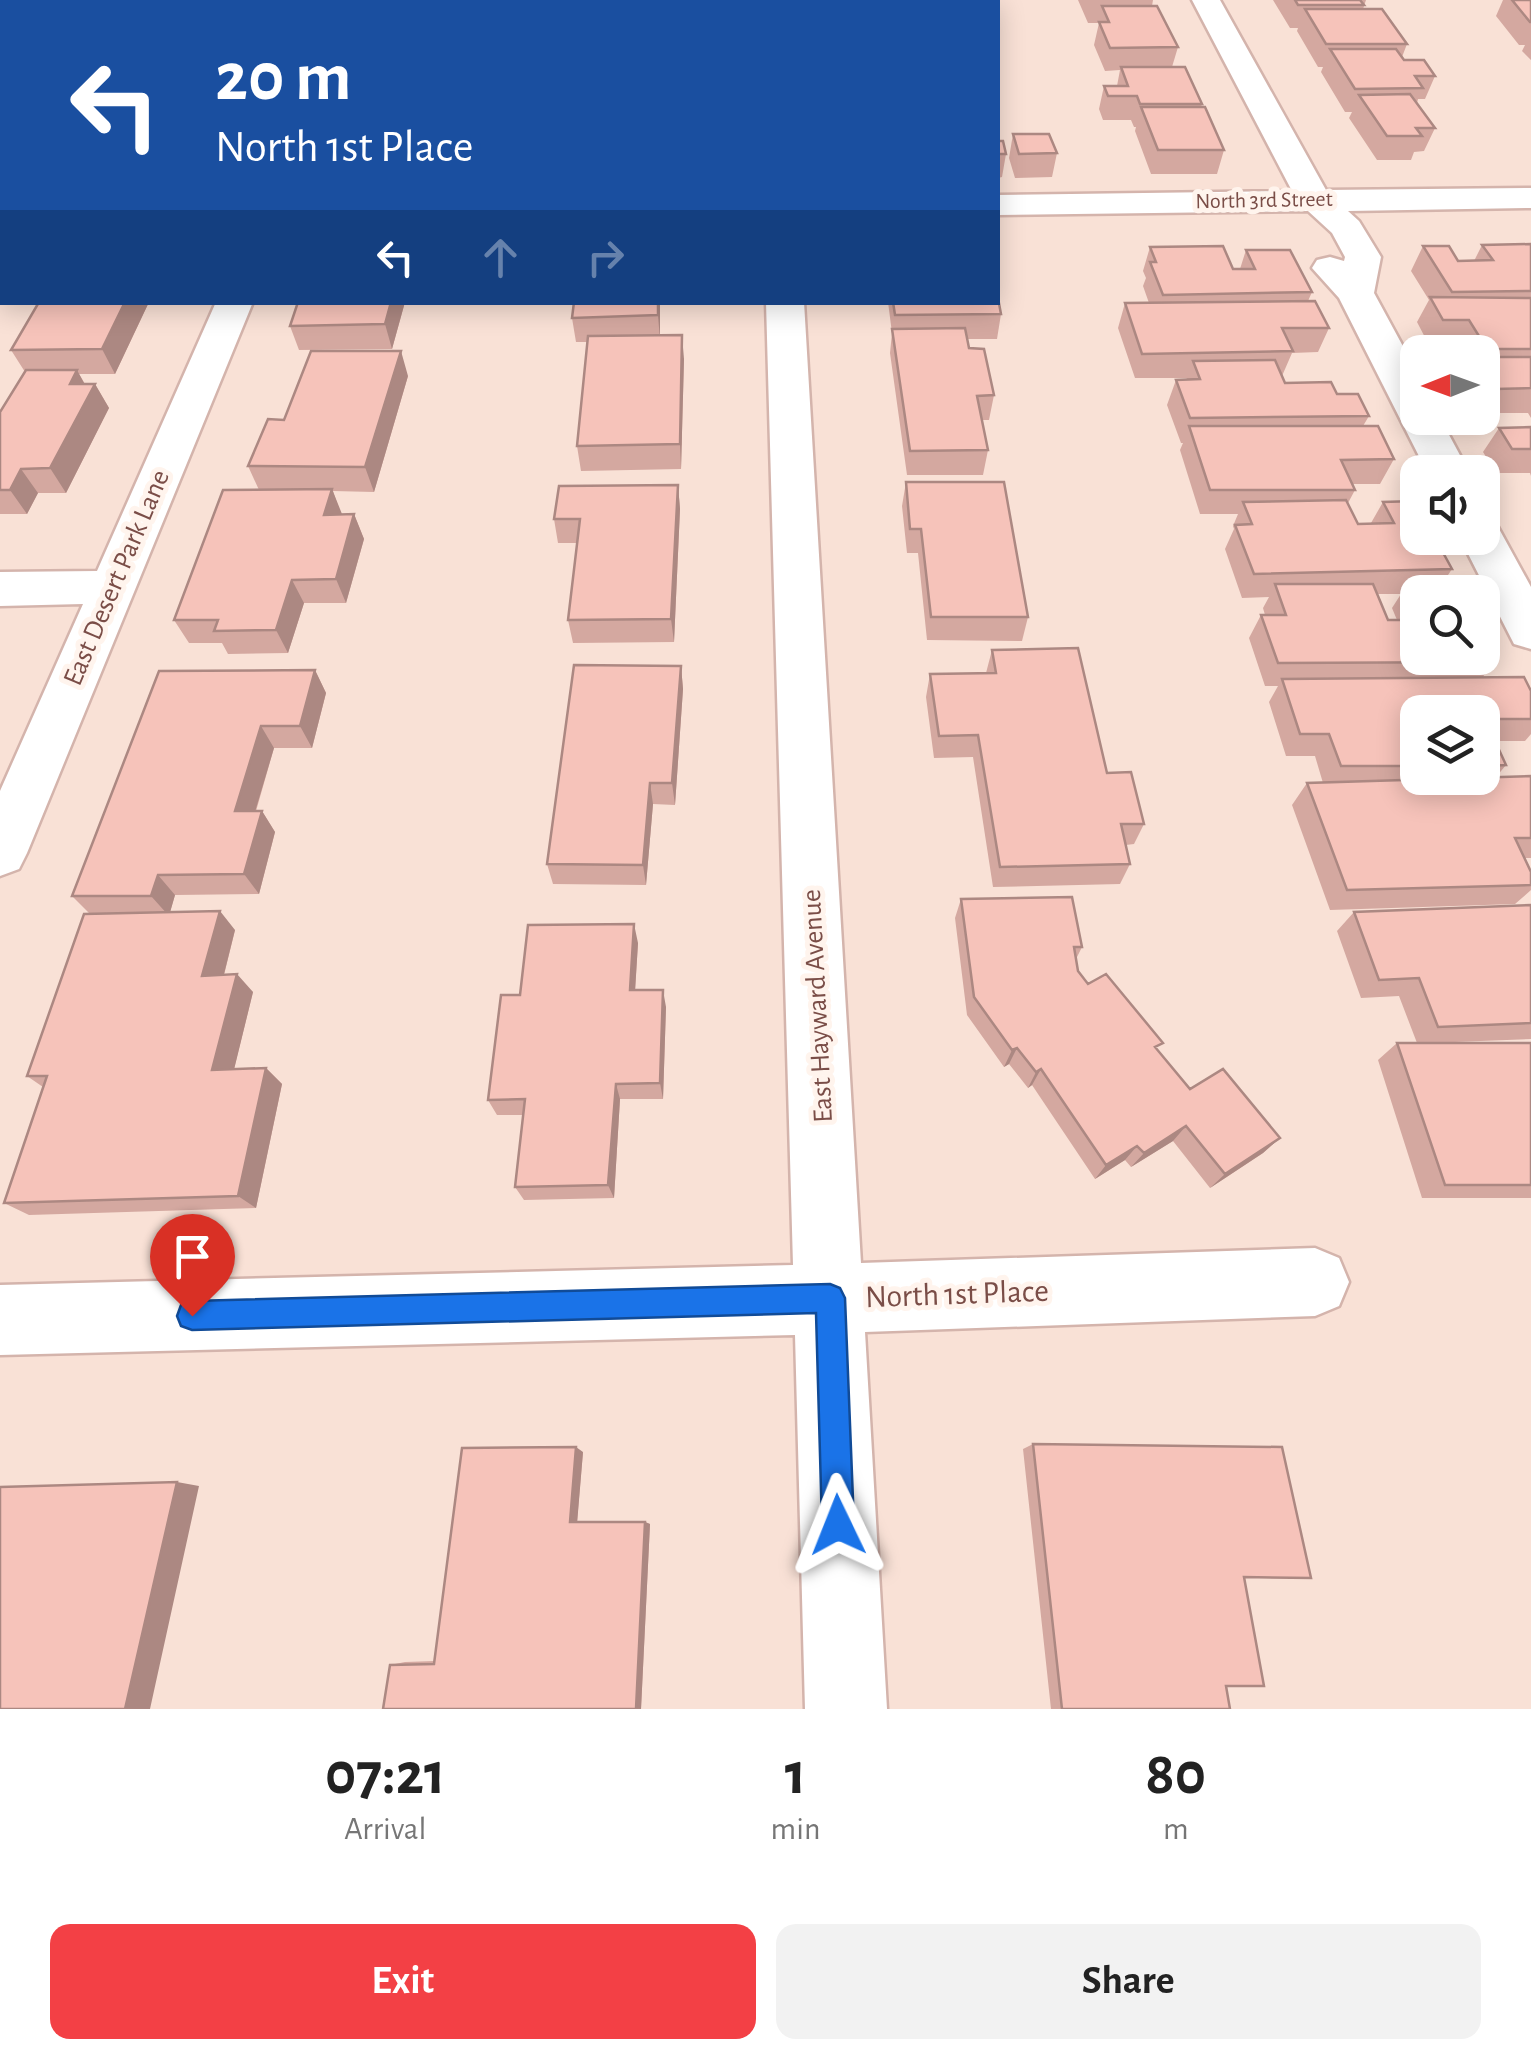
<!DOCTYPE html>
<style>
:root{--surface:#fff;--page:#f2f2f2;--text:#222;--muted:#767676;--accent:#f34045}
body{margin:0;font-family:"Alegreya Sans",sans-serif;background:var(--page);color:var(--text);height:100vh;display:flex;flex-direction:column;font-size:38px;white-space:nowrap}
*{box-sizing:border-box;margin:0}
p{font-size:32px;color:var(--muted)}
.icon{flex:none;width:55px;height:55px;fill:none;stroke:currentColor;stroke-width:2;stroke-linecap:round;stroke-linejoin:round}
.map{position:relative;height:1709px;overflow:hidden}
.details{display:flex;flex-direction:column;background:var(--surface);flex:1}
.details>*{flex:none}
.hud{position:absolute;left:0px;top:0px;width:1000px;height:305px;box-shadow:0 5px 25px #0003;background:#1a4fa0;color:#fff;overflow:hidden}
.needle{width:65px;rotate:269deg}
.buttons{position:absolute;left:1400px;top:335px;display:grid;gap:20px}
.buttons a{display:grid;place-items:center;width:100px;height:100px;border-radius:20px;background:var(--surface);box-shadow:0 5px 25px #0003;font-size:50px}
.pin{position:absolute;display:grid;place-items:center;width:85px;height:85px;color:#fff;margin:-102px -42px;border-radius:50% 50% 50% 0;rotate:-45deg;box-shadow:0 0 10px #0007}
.pin .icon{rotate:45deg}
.me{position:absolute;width:110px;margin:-55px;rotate:358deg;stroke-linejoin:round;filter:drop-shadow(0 0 8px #0008)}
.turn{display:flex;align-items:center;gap:35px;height:210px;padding:0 50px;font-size:45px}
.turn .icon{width:130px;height:130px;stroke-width:2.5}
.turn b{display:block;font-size:70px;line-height:85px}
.lanes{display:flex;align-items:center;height:95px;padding:0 50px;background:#0003;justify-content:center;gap:50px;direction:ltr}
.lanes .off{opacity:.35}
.eta{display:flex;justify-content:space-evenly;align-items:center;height:170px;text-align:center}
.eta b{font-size:60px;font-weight:700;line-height:70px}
.primary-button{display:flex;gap:20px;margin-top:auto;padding:20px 50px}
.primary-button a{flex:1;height:115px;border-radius:20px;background:var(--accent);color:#fff;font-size:40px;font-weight:700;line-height:115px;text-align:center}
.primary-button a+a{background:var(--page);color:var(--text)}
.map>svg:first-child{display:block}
.residential{fill:#f9e1d6;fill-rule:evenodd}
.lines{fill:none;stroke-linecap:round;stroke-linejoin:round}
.minor-casing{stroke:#d4b4ac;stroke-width:5}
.minor{fill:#fff;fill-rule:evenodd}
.wall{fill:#d4a8a0;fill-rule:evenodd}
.shaded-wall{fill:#ac8882}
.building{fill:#f6c3ba;stroke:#ac8882;stroke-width:2.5}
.route{fill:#1a73e8;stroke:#114b97;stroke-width:2.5}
.labels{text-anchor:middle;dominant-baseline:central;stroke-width:10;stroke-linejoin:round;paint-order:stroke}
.far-street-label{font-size:22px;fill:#7a4d47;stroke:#fff4ed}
.street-label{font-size:28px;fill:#7a4d47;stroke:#fff4ed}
.near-street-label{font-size:32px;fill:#7a4d47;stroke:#fff4ed}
</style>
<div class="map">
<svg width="1531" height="1709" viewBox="0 0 1531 1709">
<rect width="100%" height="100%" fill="#feeee5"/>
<!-- residential -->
<path class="residential" d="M 0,0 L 1531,0 L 1531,1709 L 0,1709 ZM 2,2 L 998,2 L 998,302 L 2,302 ZM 1418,352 L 1482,352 L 1482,418 L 1418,418 ZM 1418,472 L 1482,472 L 1482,538 L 1418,538 ZM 1418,592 L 1482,592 L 1482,658 L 1418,658 ZM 1418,712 L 1482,712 L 1482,778 L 1418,778 Z"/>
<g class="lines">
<defs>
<path id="minor" d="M 799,0 L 827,0 L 827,2 L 799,2 Z
M 1192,0 L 1220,0 L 1326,190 L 1531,188 L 1531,208 L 1348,211 L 1359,221 L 1381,257 L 1374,293 L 1418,374 L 1418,418 L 1440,418 L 1469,472 L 1427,472 L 1339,298 L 1312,268 L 1317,260 L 1330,257 L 1344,261 L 1345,257 L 1332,233 L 1308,211 L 998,215 L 998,195 L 1292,191 Z
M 0,82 L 2,82 L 2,100 L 0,100 Z
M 216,302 L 253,302 L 27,853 L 19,869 L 0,876 L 0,791 L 83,604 L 0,606 L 0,572 L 97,571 Z
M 766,302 L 804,302 L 861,1263 L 1315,1248 L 1339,1258 L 1349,1282 L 1339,1306 L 1315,1316 L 865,1332 L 887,1709 L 805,1709 L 795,1335 L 0,1355 L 0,1285 L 793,1265 Z
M 1482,523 L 1498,527 L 1531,587 L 1531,649 L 1514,644 L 1460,538 L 1482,538 Z"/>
</defs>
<!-- minor casing -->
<use href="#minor" class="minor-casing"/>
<!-- minor -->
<use href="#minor" class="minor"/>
</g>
<!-- wall -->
<path class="wall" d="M 0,0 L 72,0 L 73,2 L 2,2 L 2,68 L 0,68 Z
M 201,0 L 299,0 L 300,2 L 202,2 Z
M 878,0 L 953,0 L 952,2 L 878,2 Z
M 1078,0 L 1153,0 L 1152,6 L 1178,47 L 1172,67 L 1202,104 L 1201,107 L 1224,150 L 1217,174 L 1151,174 L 1135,131 L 1136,127 L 1134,127 L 1131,120 L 1103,120 L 1099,109 L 1104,86 L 1117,86 L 1120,70 L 1105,71 L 1094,45 L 1099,23 L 1088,23 Z
M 1273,0 L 1366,0 L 1363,9 L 1407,44 L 1402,57 L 1404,60 L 1435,76 L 1425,99 L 1418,99 L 1417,103 L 1435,128 L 1424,151 L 1414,152 L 1411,160 L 1377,160 L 1349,118 L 1352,112 L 1345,112 L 1321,72 L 1323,67 L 1318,67 L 1297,31 L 1298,28 L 1290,28 Z
M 1503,0 L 1531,0 L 1531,60 L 1522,51 L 1525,45 L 1519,45 L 1496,16 Z
M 1013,134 L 1057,153 L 1052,177 L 1015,178 L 1009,158 Z
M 998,141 L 1006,154 L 1002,177 L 998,178 Z
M 0,244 L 2,244 L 2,299 L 0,299 Z
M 1531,244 L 1531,418 L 1528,413 L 1482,413 L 1482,352 L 1460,352 L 1456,345 L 1429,345 L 1417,322 L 1429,300 L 1411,271 L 1423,246 L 1458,261 L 1474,261 L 1482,245 Z
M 1150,247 L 1233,269 L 1240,269 L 1246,250 L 1312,292 L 1308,301 L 1329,328 L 1318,352 L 1292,353 L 1282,376 L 1285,383 L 1337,394 L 1369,416 L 1363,426 L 1394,459 L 1380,484 L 1352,484 L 1355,490 L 1348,503 L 1358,524 L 1371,523 L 1383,502 L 1452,569 L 1442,584 L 1418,592 L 1418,658 L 1494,662 L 1482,678 L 1531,691 L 1531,734 L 1525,741 L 1495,741 L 1506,765 L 1496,777 L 1531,776 L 1531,858 L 1524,858 L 1531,872 L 1531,890 L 1515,904 L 1330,910 L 1292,805 L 1307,783 L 1323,783 L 1315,756 L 1286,756 L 1269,702 L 1278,686 L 1265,686 L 1249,638 L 1261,615 L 1265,615 L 1263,608 L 1269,597 L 1242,598 L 1225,549 L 1234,529 L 1233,526 L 1238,514 L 1200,514 L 1180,450 L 1183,443 L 1181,443 L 1167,405 L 1176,380 L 1186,380 L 1187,378 L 1135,378 L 1118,328 L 1125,303 L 1149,303 L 1143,286 L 1146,278 L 1143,271 ZM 1377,594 L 1401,594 L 1392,608 L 1397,620 L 1388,620 ZM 1418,712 L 1482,712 L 1482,778 L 1418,778 Z
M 149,302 L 115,374 L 79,374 L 85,384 L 95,384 L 109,408 L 66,493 L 38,493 L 27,514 L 0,514 L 0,412 L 25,372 L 11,350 Z
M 298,302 L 405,302 L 392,349 L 299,350 L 290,326 Z
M 660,302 L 660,335 L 684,359 L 681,469 L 581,471 L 577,446 L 587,342 L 576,342 L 572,318 Z
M 888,302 L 998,302 L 1001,314 L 997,339 L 967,339 L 969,348 L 994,395 L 989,420 L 982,420 L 988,450 L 983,475 L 907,475 L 890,353 L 892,333 Z
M 408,376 L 374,492 L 333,491 L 341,515 L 354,514 L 364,539 L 346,603 L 304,603 L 288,653 L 228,654 L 222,643 L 189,643 L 174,620 L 259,490 L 248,466 L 284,420 Z
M 1531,427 L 1531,476 L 1530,473 L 1496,473 L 1483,452 L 1499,428 Z
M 906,482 L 1028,617 L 1022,641 L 927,640 L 918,553 L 907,553 L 902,506 Z
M 678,485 L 680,509 L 674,642 L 573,643 L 568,620 L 577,543 L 558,543 L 554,519 Z
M 992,650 L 1107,773 L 1144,824 L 1134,844 L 1126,845 L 1130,864 L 1120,884 L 993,887 L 973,757 L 934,758 L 926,697 L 930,674 L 986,673 Z
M 681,666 L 683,689 L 675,805 L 653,804 L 646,885 L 553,884 L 547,864 Z
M 315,670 L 326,693 L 312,748 L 274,748 L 256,811 L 262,811 L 275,832 L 259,894 L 175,895 L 170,912 L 235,930 L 224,975 L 253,992 L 234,1069 L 266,1068 L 282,1084 L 256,1208 L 29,1215 L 4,1203 L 43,1087 L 27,1076 L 90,914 L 72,896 Z
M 961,899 L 1082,947 L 1076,959 L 1078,971 L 1088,984 L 1158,1050 L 1190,1089 L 1280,1138 L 1263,1153 L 1210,1188 L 1173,1141 L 1131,1167 L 1125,1160 L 1095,1179 L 1032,1085 L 1028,1088 L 1009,1064 L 1004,1067 L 967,1015 L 955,918 Z
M 1531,905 L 1531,1039 L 1429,1043 L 1531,1043 L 1531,1198 L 1422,1198 L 1378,1060 L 1397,1043 L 1417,1043 L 1399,996 L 1361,998 L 1337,931 L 1354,912 Z
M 638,943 L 635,990 L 666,1007 L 663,1099 L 620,1099 L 614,1198 L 524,1200 L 515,1187 L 523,1115 L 497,1115 L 488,1100 L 520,995 Z
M 1033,1444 L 1244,1578 L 1226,1686 L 1230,1709 L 1051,1709 L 1023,1449 Z
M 583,1452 L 577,1522 L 645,1522 L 650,1524 L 641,1709 L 383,1709 L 390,1665 L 405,1662 L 435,1661 Z"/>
<!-- shaded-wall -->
<path class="shaded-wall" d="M 125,302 L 149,302 L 115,374 L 102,349 Z
M 391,302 L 405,302 L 392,349 L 385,324 Z
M 658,302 L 660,302 L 660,340 L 658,315 Z
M 682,335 L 684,359 L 681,469 L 680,444 Z
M 401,351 L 408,376 L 374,492 L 365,467 Z
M 77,370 L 90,394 L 95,384 L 109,408 L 66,493 L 50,468 L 70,384 Z
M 21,469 L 38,493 L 27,514 L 10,490 Z
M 678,485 L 680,509 L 674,642 L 671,619 Z
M 332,489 L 342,514 L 334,539 L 324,515 Z
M 354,514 L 364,539 L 346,603 L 336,579 Z
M 292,580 L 304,603 L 288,653 L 276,630 Z
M 681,666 L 683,689 L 675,805 L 672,783 Z
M 315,670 L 326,693 L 312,748 L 300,726 Z
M 261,726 L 274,748 L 249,832 L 235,811 Z
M 650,783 L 653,804 L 646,885 L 643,865 Z
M 262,811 L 275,832 L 259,894 L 244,874 Z
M 158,875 L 175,895 L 169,916 L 151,896 Z
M 220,911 L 235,930 L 219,994 L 202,976 Z
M 634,924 L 638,943 L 634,1008 L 630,990 Z
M 237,974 L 253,992 L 230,1086 L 212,1070 Z
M 663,990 L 666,1007 L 663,1099 L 660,1083 Z
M 1017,1048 L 1009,1064 L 1004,1067 L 1012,1050 Z
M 266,1068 L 282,1084 L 256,1208 L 238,1196 Z
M 1041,1069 L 1032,1085 L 1028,1088 L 1036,1072 Z
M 616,1084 L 620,1099 L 614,1198 L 608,1185 Z
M 1186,1126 L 1173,1141 L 1131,1167 L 1144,1153 Z
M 1280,1138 L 1263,1153 L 1210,1188 L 1225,1174 Z
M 1137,1146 L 1125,1160 L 1095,1179 L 1106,1165 Z
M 576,1447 L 583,1452 L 577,1524 L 570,1522 Z
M 177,1482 L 199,1486 L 150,1709 L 125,1709 Z
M 645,1522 L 650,1524 L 641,1709 L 636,1709 Z"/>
<!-- building -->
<path class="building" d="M 0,0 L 63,0 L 61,2 L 2,2 L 2,45 L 0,45 Z
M 430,0 L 508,0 L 507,2 L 429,2 Z
M 691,0 L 732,0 L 732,2 L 690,2 Z
M 882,0 L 942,0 L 943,2 L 883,2 Z
M 1295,0 L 1360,0 L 1364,5 L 1298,5 Z
M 1512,0 L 1531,0 L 1531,22 L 1530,22 Z
M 1102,6 L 1157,6 L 1178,47 L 1110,48 L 1099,22 L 1109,22 Z
M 1305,9 L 1382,9 L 1407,44 L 1326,44 Z
M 1330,49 L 1396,49 L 1404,60 L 1424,60 L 1435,76 L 1415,76 L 1423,88 L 1355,89 Z
M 1121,67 L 1185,67 L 1202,104 L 1140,104 L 1137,96 L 1108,96 L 1104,86 L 1128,86 Z
M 1410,94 L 1435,128 L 1416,128 L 1422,136 L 1387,136 L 1359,95 Z
M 1141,107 L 1205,107 L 1224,150 L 1158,150 Z
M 1013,134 L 1049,134 L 1057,153 L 1019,154 Z
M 998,141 L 1003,141 L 1006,154 L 998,154 Z
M 0,244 L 2,244 L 2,274 L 0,274 Z
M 1531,244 L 1531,291 L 1452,292 L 1423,246 L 1449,246 L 1458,261 L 1493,260 L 1482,245 Z
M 1223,246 L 1233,269 L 1255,269 L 1246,250 L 1290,250 L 1312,292 L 1163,295 L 1150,262 L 1156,262 L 1150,247 Z
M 1430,297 L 1531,298 L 1531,349 L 1487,349 L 1469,320 L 1443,320 Z
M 998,298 L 1001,314 L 895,315 L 893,302 L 998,302 Z
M 1315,301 L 1329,328 L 1282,328 L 1293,351 L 1142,354 L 1125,303 Z
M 39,302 L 125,302 L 102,349 L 11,350 Z
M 298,302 L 391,302 L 385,324 L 290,326 Z
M 574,302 L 658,302 L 658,315 L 572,318 Z
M 965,328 L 969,348 L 984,349 L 994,395 L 977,396 L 988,450 L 910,451 L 892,329 Z
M 682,335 L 680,444 L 577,446 L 588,336 Z
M 311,351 L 401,351 L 365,467 L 248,466 L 268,419 L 284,420 Z
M 1482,357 L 1531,357 L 1531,388 L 1495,389 L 1482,367 Z
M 1275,360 L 1285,383 L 1331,382 L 1337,394 L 1358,394 L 1369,416 L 1190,418 L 1176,380 L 1200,379 L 1193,361 Z
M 26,370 L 77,370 L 70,384 L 95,384 L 50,468 L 21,469 L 10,490 L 0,490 L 0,412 Z
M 1189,426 L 1378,426 L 1394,459 L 1341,460 L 1355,490 L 1210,490 Z
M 1531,427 L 1531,449 L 1512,449 L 1499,428 Z
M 906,482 L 1004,482 L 1028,617 L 931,617 L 921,529 L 910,529 Z
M 678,485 L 671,619 L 568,620 L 580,519 L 554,519 L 559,486 Z
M 332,489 L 324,515 L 354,514 L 336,579 L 292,580 L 276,630 L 214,631 L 218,620 L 174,620 L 223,490 Z
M 1346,500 L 1358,524 L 1394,523 L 1383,502 L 1416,501 L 1418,503 L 1418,538 L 1435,538 L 1452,569 L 1254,574 L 1235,525 L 1252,524 L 1243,502 Z
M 1275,584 L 1373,584 L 1388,620 L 1418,620 L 1418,658 L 1482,658 L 1482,639 L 1494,662 L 1278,663 L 1261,615 L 1286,615 Z
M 1407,584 L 1456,584 L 1460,592 L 1418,592 L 1418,608 Z
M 1078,648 L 1107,773 L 1131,772 L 1144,824 L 1121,824 L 1130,864 L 1000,867 L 978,735 L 939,736 L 930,674 L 996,673 L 992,650 Z
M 574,665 L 681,666 L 672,783 L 650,783 L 643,865 L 547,864 Z
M 315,670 L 300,726 L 261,726 L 235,811 L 262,811 L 244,874 L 158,875 L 151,896 L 72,896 L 159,671 Z
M 1524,677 L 1531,691 L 1531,719 L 1485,719 L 1506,765 L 1482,766 L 1482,712 L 1418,712 L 1418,766 L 1341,766 L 1329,734 L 1300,734 L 1282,679 Z
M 1531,776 L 1531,838 L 1515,838 L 1531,872 L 1531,885 L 1347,890 L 1307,783 Z
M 1072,897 L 1082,947 L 1074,947 L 1078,971 L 1088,984 L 1106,974 L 1163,1043 L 1155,1047 L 1190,1089 L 1223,1069 L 1280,1138 L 1225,1174 L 1186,1126 L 1144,1153 L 1137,1146 L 1106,1165 L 1041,1069 L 1036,1072 L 1017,1048 L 1012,1050 L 974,997 L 961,899 Z
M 1531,905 L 1531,1023 L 1438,1027 L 1419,978 L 1379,980 L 1354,912 Z
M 220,911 L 202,976 L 237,974 L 212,1070 L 266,1068 L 238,1196 L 4,1203 L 47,1076 L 27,1076 L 84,914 Z
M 634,924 L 630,990 L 663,990 L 660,1083 L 616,1084 L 608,1185 L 515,1187 L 525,1099 L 488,1100 L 501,995 L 520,995 L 528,925 Z
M 1397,1043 L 1531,1043 L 1531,1185 L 1445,1185 Z
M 1033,1444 L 1282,1447 L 1311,1578 L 1244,1577 L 1264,1686 L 1226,1686 L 1230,1709 L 1062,1709 Z
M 576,1447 L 570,1522 L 645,1522 L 636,1709 L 383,1709 L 390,1665 L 434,1664 L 462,1448 Z
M 177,1482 L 125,1709 L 0,1709 L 0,1487 Z"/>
<!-- route -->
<path class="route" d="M 830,1284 L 840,1288 L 845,1298 L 854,1525 L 849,1536 L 838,1541 L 827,1536 L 822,1525 L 816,1313 L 192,1330 L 181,1326 L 177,1316 L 181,1305 L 192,1301 Z"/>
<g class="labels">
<!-- far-street labels -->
<g class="far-street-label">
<text transform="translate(1264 200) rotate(-1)">North 3rd Street</text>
</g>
<!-- street labels -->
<g class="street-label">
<text transform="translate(117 578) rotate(-67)">East Desert Park Lane</text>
<text transform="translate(818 1006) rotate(-93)">East Hayward Avenue</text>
</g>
<!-- near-street labels -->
<g class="near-street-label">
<text transform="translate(957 1294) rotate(-2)">North 1st Place</text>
</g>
</g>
</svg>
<div class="buttons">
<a><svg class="needle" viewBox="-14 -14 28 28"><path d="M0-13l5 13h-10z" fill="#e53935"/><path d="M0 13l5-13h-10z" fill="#767676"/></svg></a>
<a><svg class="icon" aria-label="sound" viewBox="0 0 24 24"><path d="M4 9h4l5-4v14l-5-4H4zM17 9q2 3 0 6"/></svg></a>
<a><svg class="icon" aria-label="search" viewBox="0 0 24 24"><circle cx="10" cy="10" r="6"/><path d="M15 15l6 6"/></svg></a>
<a><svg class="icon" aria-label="layers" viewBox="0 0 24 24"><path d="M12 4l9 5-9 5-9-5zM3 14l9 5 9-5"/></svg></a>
</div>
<div class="pin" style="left:192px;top:1316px;background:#d93025"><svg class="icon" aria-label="arrive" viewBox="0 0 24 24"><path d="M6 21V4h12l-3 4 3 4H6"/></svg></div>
<svg class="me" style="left:838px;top:1525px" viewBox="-20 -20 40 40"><path d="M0-17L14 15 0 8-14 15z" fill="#1a73e8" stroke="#fff" stroke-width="4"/></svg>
<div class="hud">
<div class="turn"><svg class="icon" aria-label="left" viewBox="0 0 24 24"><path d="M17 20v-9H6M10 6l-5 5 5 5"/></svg><div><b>20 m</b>North 1st Place</div></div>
<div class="lanes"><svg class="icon" aria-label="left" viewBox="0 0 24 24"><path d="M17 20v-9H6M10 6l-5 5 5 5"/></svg><svg class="icon off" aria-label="ahead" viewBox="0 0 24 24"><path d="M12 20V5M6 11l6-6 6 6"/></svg><svg class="icon off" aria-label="right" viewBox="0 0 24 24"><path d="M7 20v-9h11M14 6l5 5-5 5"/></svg></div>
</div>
</div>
<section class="details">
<div class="eta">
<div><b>07:21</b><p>Arrival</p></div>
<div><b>1</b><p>min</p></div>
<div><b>80</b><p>m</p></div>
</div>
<div class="primary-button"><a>Exit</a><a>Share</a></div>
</section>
